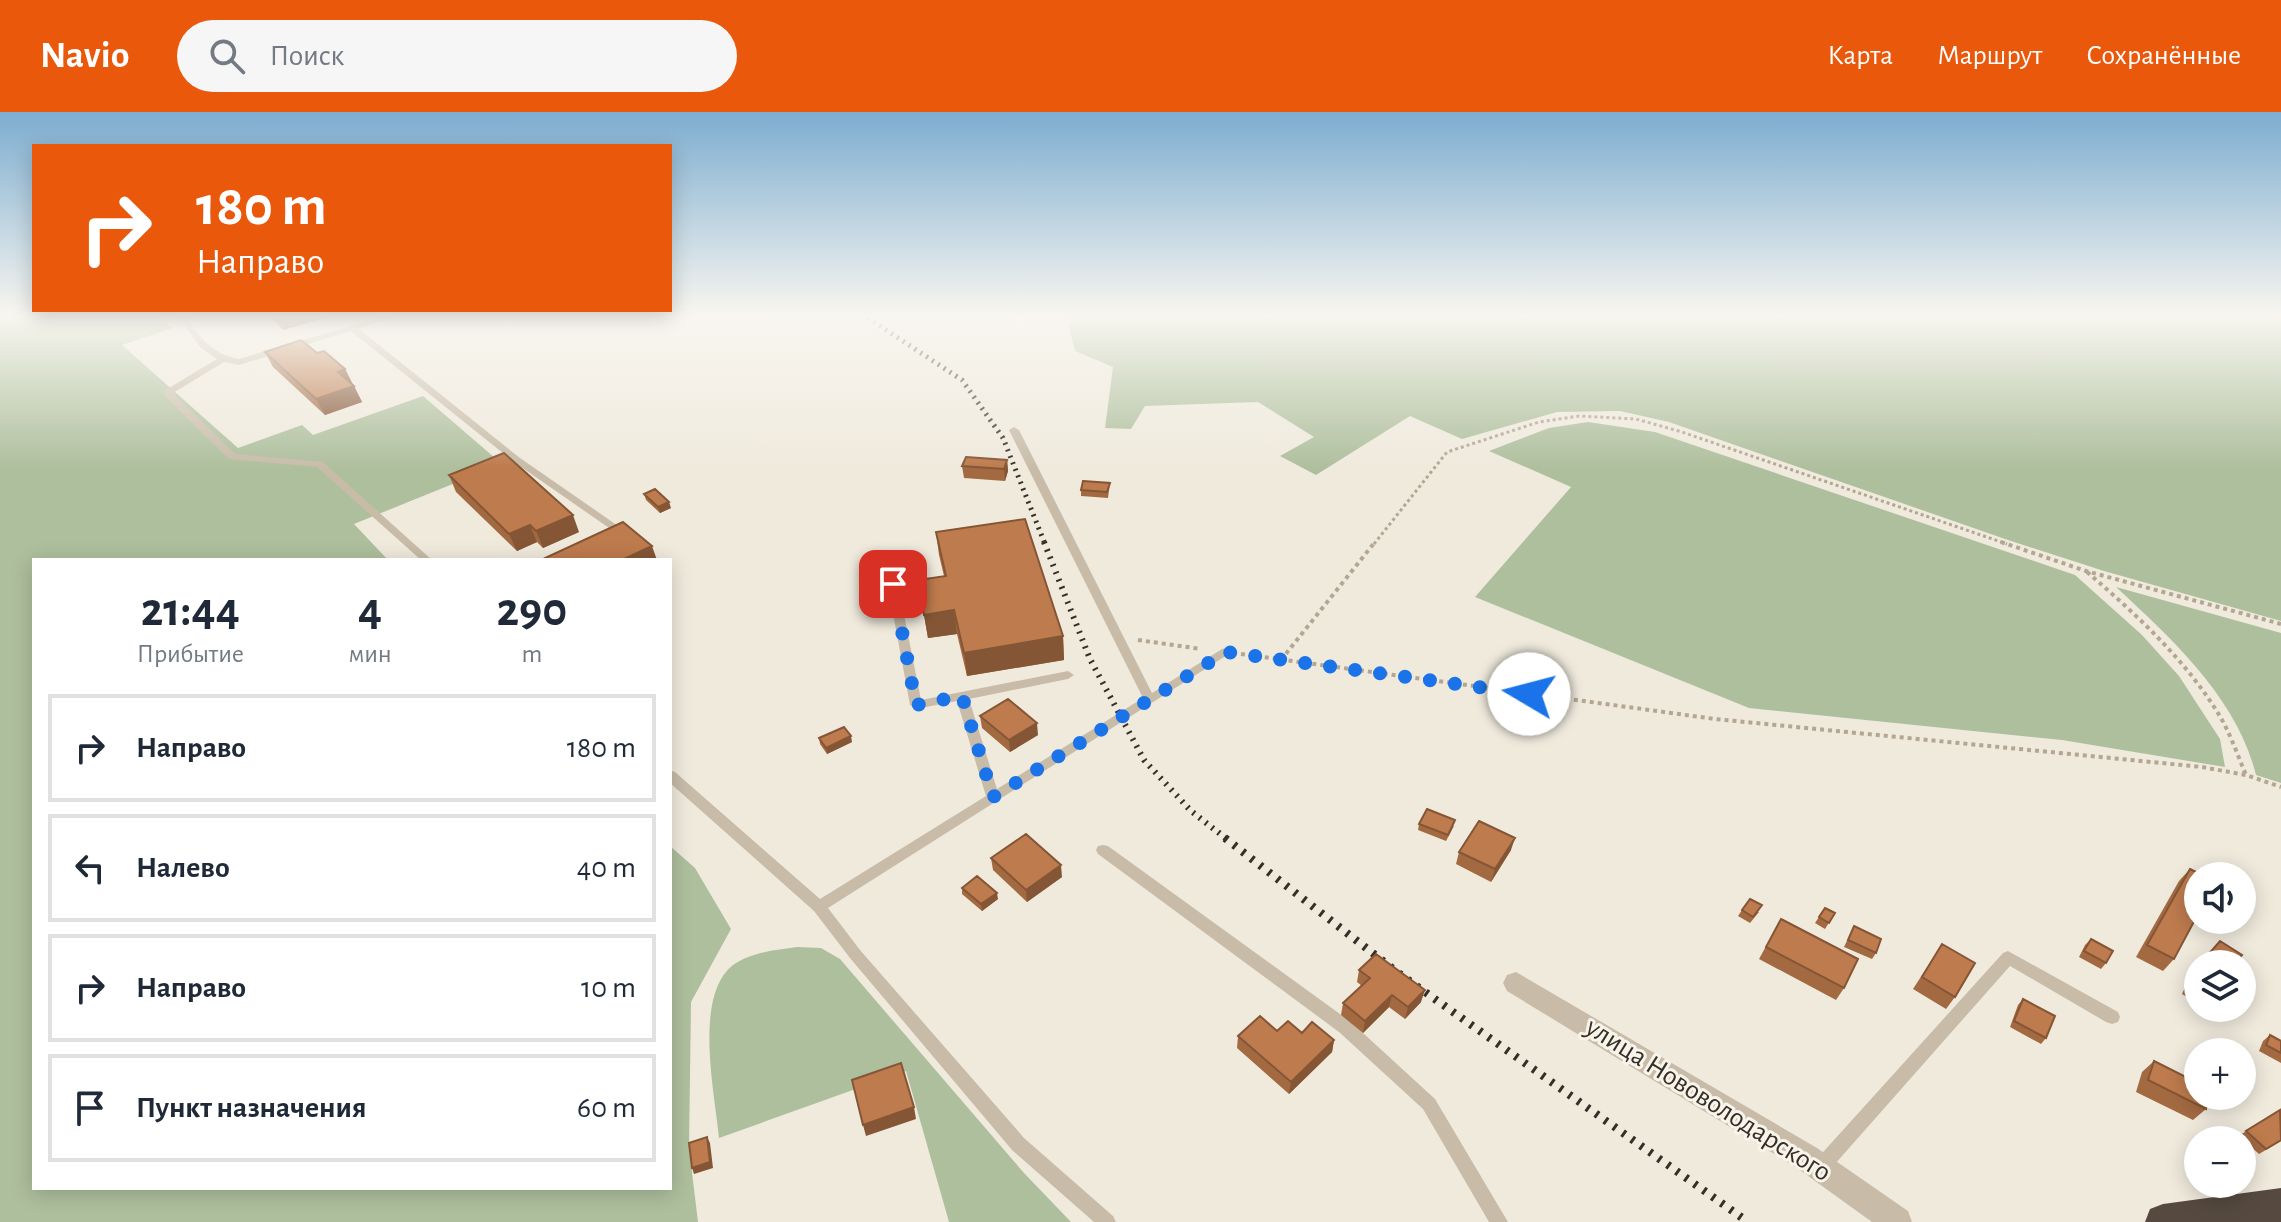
<!DOCTYPE html>
<html lang="ru">
<meta charset="utf-8">
<style>
:root{--surface:#fff;--page:#f6f6f7;--text:#1f2937;--muted:#747a83;--line:#e0e1e3;--accent:#ea580c}
body{margin:0;font-family:"Alegreya Sans",sans-serif;background:var(--page);color:var(--text);height:100vh;display:flex;flex-direction:column;font-size:30px;white-space:nowrap}
*{box-sizing:border-box;margin:0}
p{font-size:26px;color:var(--muted)}
.icon{flex:none;width:44px;height:44px;fill:none;stroke:currentColor;stroke-width:2;stroke-linecap:round;stroke-linejoin:round}
.map{position:relative;flex:1;overflow:hidden}
.side{position:absolute;left:32px;top:446px;width:640px;height:632px;display:flex;flex-direction:column;background:var(--surface);border-radius:0px;box-shadow:0 4px 20px #0003}
.side>*{flex:none}
.guide{position:absolute;left:32px;top:32px;width:640px;height:168px;border-radius:0px;box-shadow:0 4px 20px #0003;background:#ea580c;color:#fff;overflow:hidden}
.buttons{position:absolute;left:2184px;top:750px;display:grid;gap:16px}
.buttons a{display:grid;place-items:center;width:72px;height:72px;border-radius:50%;background:var(--surface);box-shadow:0 4px 20px #0003;font-size:40px}
.pin{position:absolute;display:grid;place-items:center;width:68px;height:68px;color:#fff;margin:-34px;border-radius:16px;box-shadow:0 4px 12px #0006}
.me{position:absolute;width:88px;margin:-44px;rotate:278deg;stroke-linejoin:round;filter:drop-shadow(0 0 6px #0008)}
.turn{display:flex;align-items:center;gap:28px;height:168px;padding:0 32px;font-size:36px}
.turn .icon{width:104px;height:104px;stroke-width:2.5}
.turn b{display:block;font-size:56px;line-height:68px}
.eta{display:flex;justify-content:space-evenly;align-items:center;height:136px;text-align:center}
.eta b{font-size:48px;font-weight:700;line-height:56px}
ul{padding:0;list-style:none}
li{display:flex;align-items:center;gap:24px;height:108px;margin:0 16px 12px;padding:0 16px;border:4px solid var(--line);border-radius:0px}
li div{flex:1}
li b{display:block;font-size:30px}
li em{font-style:normal}
header{display:flex;align-items:center;gap:48px;box-sizing:border-box;height:112px;padding:0 40px;background:var(--accent);color:#fff}
header strong{font-size:38px}
nav{display:flex;gap:44px;margin-inline-start:auto;font-size:28px}
.search{width:560px;height:72px;background:var(--page);display:flex;align-items:center;gap:20px;box-sizing:border-box;padding:0 28px;border-radius:44px;color:var(--muted);font-size:30px}
.map>svg:first-child{display:block}
.green{fill:#aebf9d}
.lines{fill:none;stroke-linecap:round;stroke-linejoin:round}
.path-far1{stroke:#b3a693;stroke-width:3;stroke-dasharray:3 3;stroke-linecap:butt}
.path{stroke:#b3a693;stroke-width:4;stroke-dasharray:4 4;stroke-linecap:butt}
.lane{fill:#c8bca9;fill-rule:evenodd}
.street{fill:#c8bca9;fill-rule:evenodd}
.highway{fill:#564a40;fill-rule:evenodd}
.rail-far2{stroke:#352f29;stroke-width:5;stroke-dasharray:2 5;stroke-linecap:butt}
.rail-far1{stroke:#352f29;stroke-width:6;stroke-dasharray:2 6;stroke-linecap:butt}
.rail{stroke:#352f29;stroke-width:8;stroke-dasharray:3 8;stroke-linecap:butt}
.wall{fill:#a36a42}
.shaded-wall{fill:#855636}
.building{fill:#be7b4d;stroke:#855636;stroke-width:2}
.route{stroke:#1a73e8;stroke-width:14;stroke-dasharray:0 25.2}
.labels{text-anchor:middle;dominant-baseline:central;stroke-width:6;stroke-linejoin:round;paint-order:stroke}
.near-street-label{font-size:28px;fill:#352f29;stroke:#f8f4e9}
</style>
<header>
<strong>Navio</strong>
<div class="search"><svg class="icon" aria-label="search" viewBox="0 0 24 24"><circle cx="10" cy="10" r="6"/><path d="M15 15l6 6"/></svg>Поиск</div>
<nav><a>Карта</a><a>Маршрут</a><a>Сохранённые</a></nav>
</header>
<div class="map">
<svg width="2281" height="1110" viewBox="0 0 2281 1110">
<rect width="100%" height="100%" fill="#f0eadd"/>
<!-- green -->
<path class="green" d="M 0,202 L 158,202 L 172,216 L 122,233 L 238,336 L 302,313 L 313,323 L 423,284 L 502,352 L 354,412 L 388,448 L 34,448 L 34,1076 L 670,1076 L 670,734 L 695,756 L 731,817 L 691,890 L 689,1036 L 698,1110 L 0,1110 Z
M 1066,202 L 2281,202 L 2281,509 L 2104,459 L 2008,428 L 1669,310 L 1620,299 L 1557,300 L 1462,327 L 1410,304 L 1316,363 L 1280,344 L 1314,325 L 1258,290 L 1145,294 L 1131,317 L 1105,316 L 1113,255 L 1075,239 Z
M 1588,310 L 1655,320 L 2075,463 L 2142,523 L 2179,564 L 2220,627 L 2225,655 L 2062,628 L 1749,596 L 1475,485 L 1571,375 L 1489,339 L 1549,316 Z
M 2116,475 L 2281,521 L 2281,671 L 2256,663 C 2237,586 2172,527 2116,475 Z
M 797,835 L 821,836 L 840,847 L 1024,1061 L 1071,1110 L 949,1110 L 906,959 L 719,1026 C 715,982 693,884 733,853 C 751,840 776,838 797,835 Z"/>
<g class="lines">
<!-- path-far1 -->
<path class="path-far1" d="M 1374,432 L 1447,340 L 1539,310 L 1579,304 L 1636,307 L 1682,320 L 2007,432"/>
<!-- path -->
<path class="path" d="M 2001,430 L 2086,459 L 2281,512
M 2087,460 C 2137,503 2187,549 2221,606 C 2231,624 2238,644 2246,663
M 1138,528 L 1201,537
M 1241,542 L 1715,607 L 2202,655 L 2246,663 L 2281,675
M 1281,548 L 1375,430"/>
<!-- lane -->
<path class="lane" d="M 176,202 L 184,202 C 199,224 211,242 239,247 L 391,202 L 404,202 L 359,217 L 520,346 L 624,418 L 614,425 L 606,425 L 605,423 L 612,418 L 514,350 L 351,219 L 239,253 L 224,250 L 173,281 L 235,342 L 323,350 L 432,448 L 421,448 L 317,355 L 229,347 L 164,283 L 164,279 L 217,247 L 201,236 Z
M 1014,315 L 1019,318 L 1152,581 L 1222,537 L 1226,536 L 1232,540 L 828,796 L 860,838 L 1024,1026 L 1113,1104 L 1116,1110 L 1094,1110 L 1012,1038 L 850,846 L 814,799 L 670,671 L 670,658 L 675,660 L 820,787 L 986,684 L 957,589 L 916,597 L 910,593 L 882,442 L 887,439 L 892,442 L 921,588 L 1068,559 L 1074,563 L 1068,567 L 969,587 L 997,677 L 1143,586 L 1009,318 Z
M 1103,733 L 1108,734 L 1351,910 L 1435,987 L 1508,1110 L 1489,1110 L 1423,997 L 1339,920 L 1098,742 L 1096,738 L 1098,734 Z
M 2008,839 L 2118,900 L 2120,905 L 2118,910 L 2112,912 L 2106,910 L 2010,854 L 1827,1061 L 1821,1063 L 1815,1061 L 1812,1055 L 1815,1049 L 2003,841 Z"/>
<!-- street -->
<path class="street" d="M 1516,860 L 1817,1036 L 1908,1099 L 1912,1110 L 1872,1110 L 1797,1056 L 1507,879 L 1503,871 L 1507,863 Z"/>
<!-- highway -->
<path class="highway" d="M 2281,1076 L 2281,1110 L 2145,1110 L 2150,1097 L 2163,1092 Z"/>
<!-- rail-far2 -->
<path class="rail-far2" d="M 862,202 L 962,268 L 1003,326 L 1045,432"/>
<!-- rail-far1 -->
<path class="rail-far1" d="M 1044,430 L 1090,547 L 1144,648 L 1191,699 L 1228,728"/>
<!-- rail -->
<path class="rail" d="M 1225,726 L 1397,860 L 1748,1110"/>
</g>
<!-- wall -->
<path class="wall" d="M 267,202 L 330,202 L 331,204 L 283,218 Z
M 265,240 L 317,241 L 345,257 L 362,290 L 325,303 L 273,255 Z
M 1007,348 L 1008,359 L 1005,369 L 964,366 L 962,354 Z
M 449,363 L 579,420 L 543,436 L 537,430 L 517,439 L 456,380 Z
M 1110,371 L 1108,386 L 1081,384 L 1081,378 Z
M 644,382 L 671,396 L 660,401 L 646,388 Z
M 936,420 L 1063,524 L 1064,548 L 967,564 L 957,522 L 928,526 L 918,468 L 944,464 L 939,443 Z
M 980,604 L 1038,623 L 1010,640 L 982,616 Z
M 819,626 L 852,630 L 827,642 L 820,632 Z
M 1419,712 L 1454,714 L 1446,729 L 1418,718 Z
M 1511,738 L 1491,770 L 1456,752 L 1459,740 Z
M 991,746 L 1062,765 L 1027,790 L 993,758 Z
M 2190,757 L 2174,847 L 2163,859 L 2136,845 L 2179,769 Z
M 962,776 L 998,787 L 982,799 L 962,782 Z
M 1825,796 L 1835,801 L 1825,817 L 1815,811 Z
M 1742,798 L 1759,800 L 1750,811 L 1738,804 Z
M 1781,807 L 1844,876 L 1836,888 L 1759,847 Z
M 1854,814 L 1876,841 L 1872,847 L 1844,835 Z
M 2091,827 L 2106,851 L 2101,857 L 2079,845 L 2085,833 Z
M 1942,832 L 1955,885 L 1946,897 L 1913,877 Z
M 2198,854 L 2198,891 L 2182,882 L 2189,867 L 2194,862 L 2192,861 Z
M 1359,858 L 1421,890 L 1405,907 L 1389,895 L 1363,921 L 1341,903 L 1343,891 L 1362,874 L 1357,870 Z
M 2023,887 L 2046,926 L 2041,932 L 2010,915 L 2018,893 Z
M 1277,919 L 1302,921 L 1334,928 L 1332,940 L 1289,982 L 1237,936 L 1238,924 Z
M 2270,923 L 2281,929 L 2281,951 L 2259,939 L 2263,929 Z
M 2154,949 L 2206,997 L 2193,1008 L 2136,980 L 2142,960 Z
M 2246,1019 L 2281,1029 L 2259,1042 L 2239,1024 Z"/>
<!-- shaded-wall -->
<path class="shaded-wall" d="M 278,202 L 330,202 L 331,204 L 283,218 L 276,203 Z
M 345,257 L 353,273 L 338,260 Z
M 354,274 L 362,290 L 325,303 L 316,287 Z
M 1007,348 L 1008,359 L 1005,369 L 1004,357 Z
M 669,390 L 671,396 L 660,401 L 658,395 Z
M 573,403 L 579,420 L 543,436 L 536,419 Z
M 530,413 L 537,430 L 517,439 L 509,422 Z
M 652,434 L 657,448 L 622,448 Z
M 954,498 L 957,522 L 928,526 L 924,503 Z
M 1063,524 L 1064,548 L 967,564 L 964,541 Z
M 1037,611 L 1038,623 L 1010,640 L 1009,628 Z
M 851,624 L 852,630 L 827,642 L 826,636 Z
M 1515,726 L 1511,738 L 1491,770 L 1495,757 Z
M 1061,753 L 1062,765 L 1027,790 L 1026,778 Z
M 997,781 L 998,787 L 982,799 L 981,792 Z
M 1425,878 L 1421,890 L 1405,907 L 1408,895 Z
M 1392,883 L 1389,895 L 1363,921 L 1365,909 Z
M 1334,928 L 1332,940 L 1289,982 L 1291,970 Z
M 914,995 L 916,1007 L 866,1024 L 863,1013 Z
M 707,1025 L 710,1031 L 713,1056 L 694,1062 L 692,1056 Z"/>
<!-- building -->
<path class="building" d="M 301,228 L 317,241 L 324,239 L 345,257 L 338,260 L 354,274 L 316,287 L 265,240 Z
M 504,341 L 573,403 L 536,419 L 530,413 L 509,422 L 449,363 Z
M 966,345 L 1007,348 L 1004,357 L 962,354 Z
M 1083,369 L 1110,371 L 1107,380 L 1081,378 Z
M 655,377 L 669,390 L 658,395 L 644,382 Z
M 1025,407 L 1063,524 L 964,541 L 954,498 L 924,503 L 918,468 L 946,464 L 936,420 Z
M 623,410 L 652,434 L 622,448 L 547,448 L 545,446 Z
M 1008,587 L 1037,611 L 1009,628 L 980,604 Z
M 844,615 L 851,624 L 826,636 L 819,626 Z
M 1427,697 L 1455,708 L 1448,723 L 1419,712 Z
M 1479,709 L 1515,726 L 1495,757 L 1459,740 Z
M 1026,722 L 1061,753 L 1026,778 L 991,746 Z
M 2190,757 L 2204,764 L 2198,764 L 2198,802 L 2174,847 L 2147,833 Z
M 977,764 L 997,781 L 981,792 L 962,776 Z
M 1750,787 L 1762,793 L 1753,805 L 1742,798 Z
M 1825,796 L 1835,801 L 1829,811 L 1819,805 Z
M 1781,807 L 1858,847 L 1844,876 L 1766,835 Z
M 1854,814 L 1881,827 L 1876,841 L 1848,828 Z
M 2091,827 L 2113,839 L 2106,851 L 2084,839 Z
M 2220,829 L 2242,843 L 2234,852 L 2200,852 Z
M 1942,832 L 1975,851 L 1955,885 L 1922,865 Z
M 1376,842 L 1425,878 L 1408,895 L 1392,883 L 1365,909 L 1343,891 L 1370,866 L 1359,858 Z
M 2195,861 L 2198,863 L 2198,882 L 2188,876 Z
M 2023,887 L 2055,904 L 2046,926 L 2014,909 Z
M 1260,904 L 1277,919 L 1288,909 L 1302,921 L 1312,910 L 1334,928 L 1291,970 L 1238,924 Z
M 2270,923 L 2281,929 L 2281,941 L 2266,933 Z
M 2154,949 L 2198,971 L 2198,984 L 2208,984 L 2206,997 L 2148,968 Z
M 901,951 L 914,995 L 863,1013 L 852,968 Z
M 2280,998 L 2281,1028 L 2266,1037 L 2246,1019 Z
M 707,1025 L 710,1050 L 692,1056 L 689,1031 Z"/>
<!-- sky -->
<linearGradient id="sky" x2="0" y2="1"><stop stop-color="#7dadd0"/><stop offset="0.57" stop-color="#f8f6f0"/><stop offset="1" stop-color="#f8f6f0" stop-opacity="0"/></linearGradient>
<rect width="2281" height="357" fill="url(#sky)"/>
<g class="lines">
<!-- route -->
<path class="route" d="M 893,472 L 916,593 L 962,584 L 993,685 L 1226,540 L 1529,582"/>
</g>
<g class="labels">
<!-- near-street labels -->
<g class="near-street-label">
<text transform="translate(1708 988) rotate(32)">улица Нововолодарского</text>
</g>
</g>
</svg>
<div class="buttons">
<a><svg class="icon" aria-label="sound" viewBox="0 0 24 24"><path d="M4 9h4l5-4v14l-5-4H4zM17 9q2 3 0 6"/></svg></a>
<a><svg class="icon" aria-label="layers" viewBox="0 0 24 24"><path d="M12 4l9 5-9 5-9-5zM3 14l9 5 9-5"/></svg></a>
<a>+</a>
<a>−</a>
</div>
<div class="pin" style="left:893px;top:472px;background:#d93025"><svg class="icon" aria-label="arrive" viewBox="0 0 24 24"><path d="M6 21V4h12l-3 4 3 4H6"/></svg></div>
<svg class="me" style="left:1529px;top:582px" viewBox="-20 -20 40 40"><circle r="19" fill="#fff"/><path d="M0-13L10 11 0 6-10 11z" fill="#1a73e8"/></svg>
<div class="guide">
<div class="turn"><svg class="icon" aria-label="right" viewBox="0 0 24 24"><path d="M7 20v-9h11M14 6l5 5-5 5"/></svg><div><b>180 m</b>Направо</div></div>
</div>
<section class="side">
<div class="eta">
<div><b>21:44</b><p>Прибытие</p></div>
<div><b>4</b><p>мин</p></div>
<div><b>290</b><p>m</p></div>
</div>
<ul>
<li><svg class="icon" aria-label="right" viewBox="0 0 24 24"><path d="M7 20v-9h11M14 6l5 5-5 5"/></svg><div><b>Направо</b></div><em>180 m</em></li>
<li><svg class="icon" aria-label="left" viewBox="0 0 24 24"><path d="M17 20v-9H6M10 6l-5 5 5 5"/></svg><div><b>Налево</b></div><em>40 m</em></li>
<li><svg class="icon" aria-label="right" viewBox="0 0 24 24"><path d="M7 20v-9h11M14 6l5 5-5 5"/></svg><div><b>Направо</b></div><em>10 m</em></li>
<li><svg class="icon" aria-label="arrive" viewBox="0 0 24 24"><path d="M6 21V4h12l-3 4 3 4H6"/></svg><div><b>Пункт назначения</b></div><em>60 m</em></li>
</ul>
</section>
</div>
